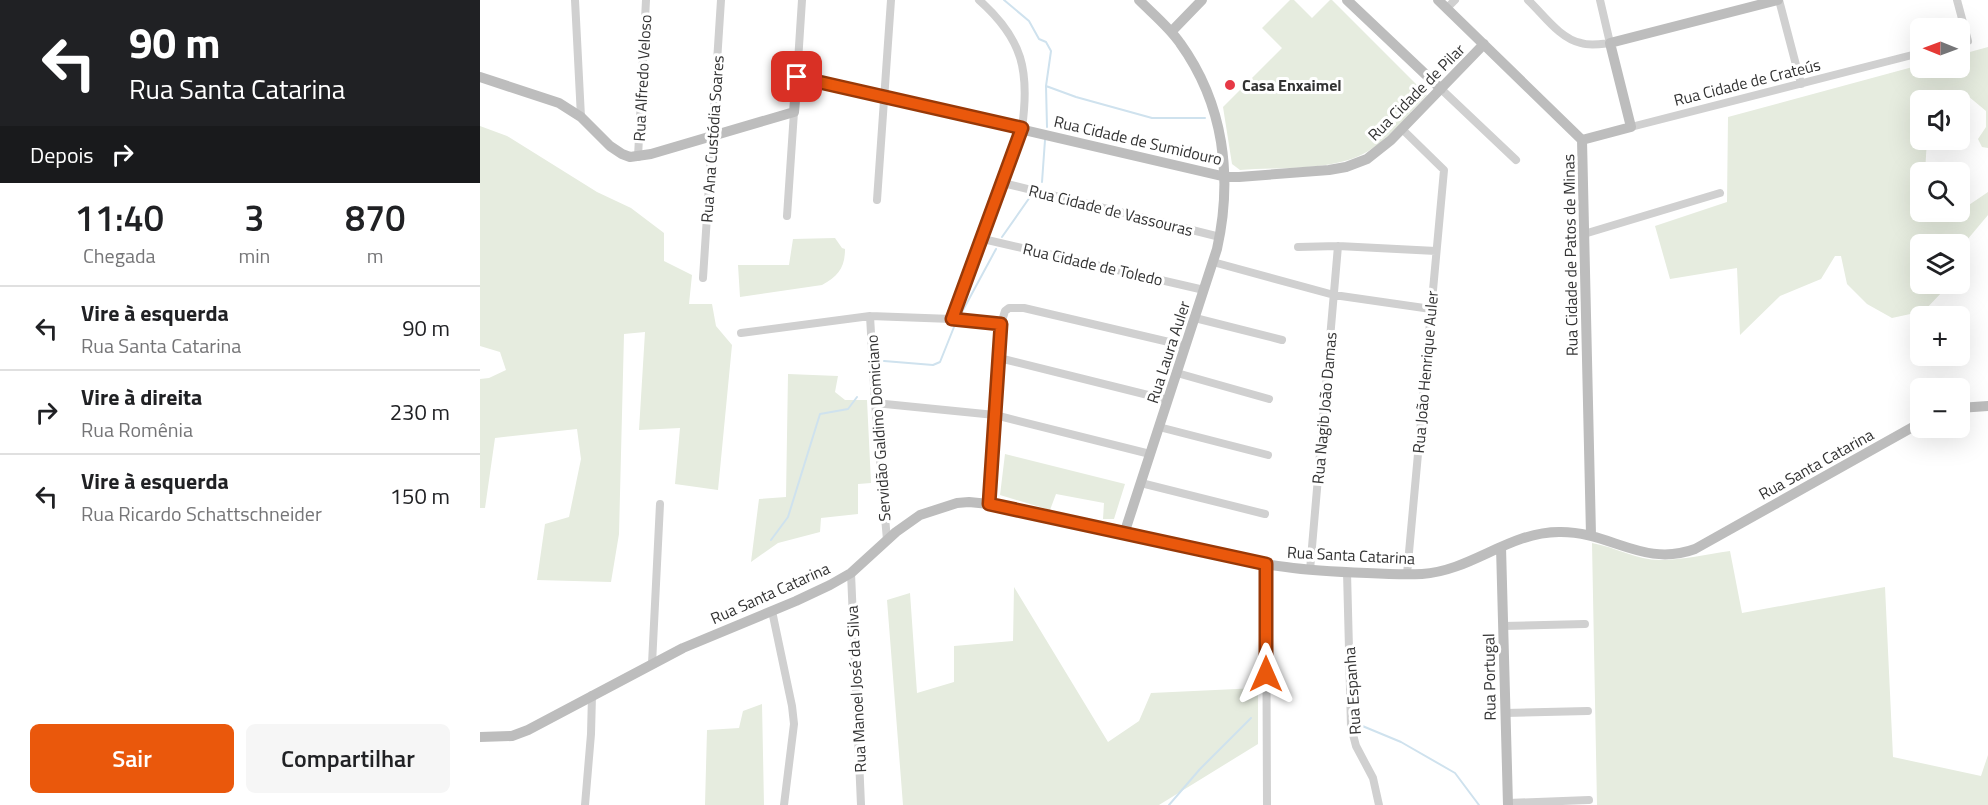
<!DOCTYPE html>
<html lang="pt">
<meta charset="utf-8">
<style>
:root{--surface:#fff;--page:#f6f6f6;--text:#202124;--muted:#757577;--line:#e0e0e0;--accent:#ea580c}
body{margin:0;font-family:"Titillium Web",sans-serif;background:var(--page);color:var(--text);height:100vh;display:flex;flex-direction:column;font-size:22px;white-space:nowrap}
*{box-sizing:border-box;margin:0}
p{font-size:20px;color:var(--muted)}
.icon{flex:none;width:33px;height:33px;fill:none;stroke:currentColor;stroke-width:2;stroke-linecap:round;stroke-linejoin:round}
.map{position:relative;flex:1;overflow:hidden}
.drawer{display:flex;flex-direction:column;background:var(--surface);width:480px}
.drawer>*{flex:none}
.top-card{background:#202124;color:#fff;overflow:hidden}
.needle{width:39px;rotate:271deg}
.fabs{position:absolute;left:1430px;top:18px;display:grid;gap:12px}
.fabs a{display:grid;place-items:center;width:60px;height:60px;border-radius:9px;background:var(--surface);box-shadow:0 6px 24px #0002;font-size:30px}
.pin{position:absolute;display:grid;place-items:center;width:51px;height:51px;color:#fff;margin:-26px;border-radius:12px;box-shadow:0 3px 9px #0006}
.me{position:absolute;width:66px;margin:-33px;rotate:0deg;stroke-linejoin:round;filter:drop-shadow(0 0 4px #0008)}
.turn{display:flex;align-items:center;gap:21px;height:126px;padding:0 30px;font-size:27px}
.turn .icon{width:78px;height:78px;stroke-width:2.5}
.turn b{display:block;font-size:42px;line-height:51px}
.then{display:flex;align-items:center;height:57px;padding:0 30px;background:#0003;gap:12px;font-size:22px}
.eta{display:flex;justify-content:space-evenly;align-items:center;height:102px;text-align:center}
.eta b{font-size:36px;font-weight:600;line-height:42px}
.action{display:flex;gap:12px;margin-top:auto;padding:12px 30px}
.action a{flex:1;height:69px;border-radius:9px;background:var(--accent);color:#fff;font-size:24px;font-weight:600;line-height:69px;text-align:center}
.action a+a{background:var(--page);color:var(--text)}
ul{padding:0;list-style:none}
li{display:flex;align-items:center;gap:18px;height:84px;padding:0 30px;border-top:2px solid var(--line)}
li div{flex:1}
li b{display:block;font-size:22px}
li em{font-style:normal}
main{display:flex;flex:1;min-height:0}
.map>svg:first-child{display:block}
.green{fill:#e6ecdf}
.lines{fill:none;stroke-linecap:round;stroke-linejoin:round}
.stream{stroke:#cfe2ee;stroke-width:2}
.street{stroke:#d0d0d0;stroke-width:8}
.secondary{stroke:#bdbdbd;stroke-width:10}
.route-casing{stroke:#983908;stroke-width:15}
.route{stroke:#ea580c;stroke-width:10}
.poi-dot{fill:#e63946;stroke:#fff;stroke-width:2}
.labels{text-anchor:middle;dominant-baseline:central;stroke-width:6;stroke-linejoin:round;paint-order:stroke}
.street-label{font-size:16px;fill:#333;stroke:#fff}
.poi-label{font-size:16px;font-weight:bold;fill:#333;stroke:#fff;text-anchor:start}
</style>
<main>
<section class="drawer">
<div class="top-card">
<div class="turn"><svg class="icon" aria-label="left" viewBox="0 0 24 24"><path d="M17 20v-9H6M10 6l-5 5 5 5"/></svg><div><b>90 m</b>Rua Santa Catarina</div></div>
<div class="then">Depois<svg class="icon" aria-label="right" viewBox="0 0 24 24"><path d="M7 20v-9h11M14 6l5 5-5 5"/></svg></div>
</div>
<div class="eta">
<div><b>11:40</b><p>Chegada</p></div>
<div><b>3</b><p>min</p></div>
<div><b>870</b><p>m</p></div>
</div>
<ul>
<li><svg class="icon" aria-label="left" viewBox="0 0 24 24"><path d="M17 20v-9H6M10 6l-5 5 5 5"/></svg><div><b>Vire à esquerda</b><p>Rua Santa Catarina</p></div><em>90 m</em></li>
<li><svg class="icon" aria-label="right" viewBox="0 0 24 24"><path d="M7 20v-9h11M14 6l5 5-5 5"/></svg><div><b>Vire à direita</b><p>Rua Romênia</p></div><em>230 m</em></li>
<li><svg class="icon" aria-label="left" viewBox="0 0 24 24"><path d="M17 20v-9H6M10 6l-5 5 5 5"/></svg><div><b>Vire à esquerda</b><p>Rua Ricardo Schattschneider</p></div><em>150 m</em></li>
</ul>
<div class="action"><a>Sair</a><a>Compartilhar</a></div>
</section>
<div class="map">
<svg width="1508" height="805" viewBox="0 0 1508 805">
<rect width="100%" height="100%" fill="#fff"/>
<!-- green -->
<path class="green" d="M 810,0 L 814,0 L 832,18 L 850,0 L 852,0 L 947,95 C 927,115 908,141 883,154 C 851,171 796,167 760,170 L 752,164 L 743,107 L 802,48 L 782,28 Z
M 1508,47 L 1508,148 L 1502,147 L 1498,139 L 1506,127 L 1506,111 L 1488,96 L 1472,91 L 1463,100 L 1440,100 L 1440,140 L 1447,140 L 1445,172 L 1440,172 L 1440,212 L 1479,212 L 1479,209 L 1483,209 L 1508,192 L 1508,215 L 1487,240 L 1479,246 L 1479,244 L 1440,244 L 1440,284 L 1464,284 L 1463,291 L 1444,311 L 1412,318 L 1387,304 L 1367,284 L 1361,256 L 1355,256 L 1341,279 L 1300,296 L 1260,335 L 1257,268 L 1190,279 L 1175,226 L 1247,202 L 1248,117 L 1440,65 L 1440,68 L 1479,68 L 1479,55 Z
M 0,126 L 27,136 L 117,192 L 151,208 L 184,233 L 184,261 L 212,275 L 209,304 L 232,304 L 236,326 L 252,345 L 238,490 L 195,484 L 200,428 L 159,430 L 165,332 L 144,334 L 139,534 L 131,582 L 57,580 L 65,524 L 89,517 L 101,459 L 97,429 L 15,438 L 5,508 L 0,508 L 0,379 L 9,378 L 26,370 L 20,352 L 0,346 Z
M 355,238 L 362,248 L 365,249 C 365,268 358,276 342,285 L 260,297 L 258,265 L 309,265 L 313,239 Z
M 308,374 L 358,376 L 355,392 L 365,400 L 387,400 L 391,483 L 378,484 L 378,514 L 341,518 L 340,532 L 298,543 L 271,562 L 279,499 L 306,497 Z
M 525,454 L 645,484 L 634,519 L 623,519 L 624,503 L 576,494 L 570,510 L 520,495 Z
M 1112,543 C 1135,547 1157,560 1180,560 C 1203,560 1227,554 1250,551 L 1262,613 L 1405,587 L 1413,757 L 1501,776 L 1508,755 L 1508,805 L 1117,805 Z
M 534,587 L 628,742 L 659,721 L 671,693 L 778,688 L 778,744 L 679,805 L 423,805 L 407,600 L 430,593 L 437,693 L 474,682 L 474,646 L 533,641 Z
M 282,704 L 284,805 L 225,805 L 227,730 L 259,728 L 263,711 Z"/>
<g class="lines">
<!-- stream -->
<path class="stream" d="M 524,0 L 549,21 L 559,39 L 566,42 L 571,51 L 566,86 L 567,127
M 566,86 L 596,97 L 672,118 L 725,118
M 562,182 L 565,140
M 522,237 L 550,197
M 482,312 L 516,249
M 404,361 L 453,365 L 460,362 L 474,327
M 291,540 L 308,517 L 340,414 L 368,409 L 377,397
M 880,725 L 921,742 L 975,773 L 999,805
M 689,805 L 720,769 L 771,718"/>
<!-- street -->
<path class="street" d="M 95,0 L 101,117
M 1048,0 C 1063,14 1080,39 1101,43 C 1110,46 1121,44 1130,43 L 1120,0
M 1299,0 L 1321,84
M 1477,0 L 1488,41 L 1479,43
M 967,8 L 975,0
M 317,77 L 322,0
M 961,89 L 1036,160
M 1151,127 L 1440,53
M 922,129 L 964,170 L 927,574
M 158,157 L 166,0
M 523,183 L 740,237
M 397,200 L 411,0
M 307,216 L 314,112
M 1104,234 L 1240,193
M 503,239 L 724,290
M 818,247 L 858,246 L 956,251
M 733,262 L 854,295 L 951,309
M 223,278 L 241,0
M 390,316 L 395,403 L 407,540
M 715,318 L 802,340
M 472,319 L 542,128 C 550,71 543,39 499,0
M 261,333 L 390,316 L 472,319 L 521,324
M 519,358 L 688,400
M 697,373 L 789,399
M 395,403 L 515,415 L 670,454
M 679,427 L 788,455
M 661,483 L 785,514
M 509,504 L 521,324 L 525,311 L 529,308 L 544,308 L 706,346
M 786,564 L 787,805
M 830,570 L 858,246
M 867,572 L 871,727 L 876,746 L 893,778 L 899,805
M 371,573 L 381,805
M 292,611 L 312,706 L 314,724 L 304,805
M 1023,626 L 1105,624
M 172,664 L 180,504
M 1025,713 L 1108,711
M 1028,803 L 1109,800
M 105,805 L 111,734 L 112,695"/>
<!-- secondary -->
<path class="secondary" d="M 867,0 L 961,89
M 958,0 L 1102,140 L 1111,535
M 691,32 L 722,0
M 0,77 L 79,103 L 101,117 L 130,146 L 142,154 L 150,157 L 171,154 L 314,112 L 317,77 L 746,177 L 759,177 L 849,170 L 866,167 L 887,159 L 911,140 L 1004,44
M 1102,140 L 1151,127 L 1130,43 L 1298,0
M 1479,408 L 1508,406
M 644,534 L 737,249 C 753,177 744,104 700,43 C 689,27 673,14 659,0
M 1021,547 L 1028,805
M 0,737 L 32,736 L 48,730 L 203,648 L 316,601 L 350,585 L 371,573 L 416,532 L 440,515 L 477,503 L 489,502 L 509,504 C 559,515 609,526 659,537 C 708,548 756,561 806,567 C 833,571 860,572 887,573 C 905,574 924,575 942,574 C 991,571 1029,532 1079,532 C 1130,531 1163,568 1215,549 L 1440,423"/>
</g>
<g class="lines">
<defs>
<path id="route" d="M 317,77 L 542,128 L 472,319 L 521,324 L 509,504 L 786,564 L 786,674"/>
</defs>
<!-- route casing -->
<use href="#route" class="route-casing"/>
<!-- route -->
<use href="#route" class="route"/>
</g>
<!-- markers -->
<circle class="poi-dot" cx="750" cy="85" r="6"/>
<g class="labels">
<!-- street labels -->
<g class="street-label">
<text transform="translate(162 78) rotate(-87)">Rua Alfredo Veloso</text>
<text transform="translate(1267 82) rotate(-14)">Rua Cidade de Crateús</text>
<text transform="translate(936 92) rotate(-45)">Rua Cidade de Pilar</text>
<text transform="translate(232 139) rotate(-86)">Rua Ana Custódia Soares</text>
<text transform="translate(658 140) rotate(13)">Rua Cidade de Sumidouro</text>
<text transform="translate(631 210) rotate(14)">Rua Cidade de Vassouras</text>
<text transform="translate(1090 255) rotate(-91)">Rua Cidade de Patos de Minas</text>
<text transform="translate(613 264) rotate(13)">Rua Cidade de Toledo</text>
<text transform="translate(688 352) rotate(-72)">Rua Laura Auler</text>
<text transform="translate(945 372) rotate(-85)">Rua João Henrique Auler</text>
<text transform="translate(844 408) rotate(-85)">Rua Nagib João Damas</text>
<text transform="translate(398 428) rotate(-94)">Servidão Galdino Domiciano</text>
<text transform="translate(1336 464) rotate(-29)">Rua Santa Catarina</text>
<text transform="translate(871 555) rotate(3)">Rua Santa Catarina</text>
<text transform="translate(290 593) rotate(-24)">Rua Santa Catarina</text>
<text transform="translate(1009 677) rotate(-91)">Rua Portugal</text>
<text transform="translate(376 689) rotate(-93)">Rua Manoel José da Silva</text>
<text transform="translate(872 691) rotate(-94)">Rua Espanha</text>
</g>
<!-- poi labels -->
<g class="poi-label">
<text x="762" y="85">Casa Enxaimel</text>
</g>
</g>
</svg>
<div class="fabs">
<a><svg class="needle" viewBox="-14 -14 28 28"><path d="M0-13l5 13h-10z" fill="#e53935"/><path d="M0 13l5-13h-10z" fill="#757577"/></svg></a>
<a><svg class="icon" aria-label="sound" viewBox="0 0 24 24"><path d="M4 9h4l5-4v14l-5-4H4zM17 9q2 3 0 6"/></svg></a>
<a><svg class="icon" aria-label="search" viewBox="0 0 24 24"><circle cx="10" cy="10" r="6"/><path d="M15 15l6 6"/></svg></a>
<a><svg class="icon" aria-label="layers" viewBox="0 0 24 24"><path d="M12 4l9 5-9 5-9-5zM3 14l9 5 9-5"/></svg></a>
<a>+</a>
<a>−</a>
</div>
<div class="pin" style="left:317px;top:77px;background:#d93025"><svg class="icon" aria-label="arrive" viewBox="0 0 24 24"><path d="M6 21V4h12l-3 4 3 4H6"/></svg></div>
<svg class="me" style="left:786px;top:674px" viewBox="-20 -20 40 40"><path d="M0-17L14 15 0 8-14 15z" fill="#ea580c" stroke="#fff" stroke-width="4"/></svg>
</div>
</main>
